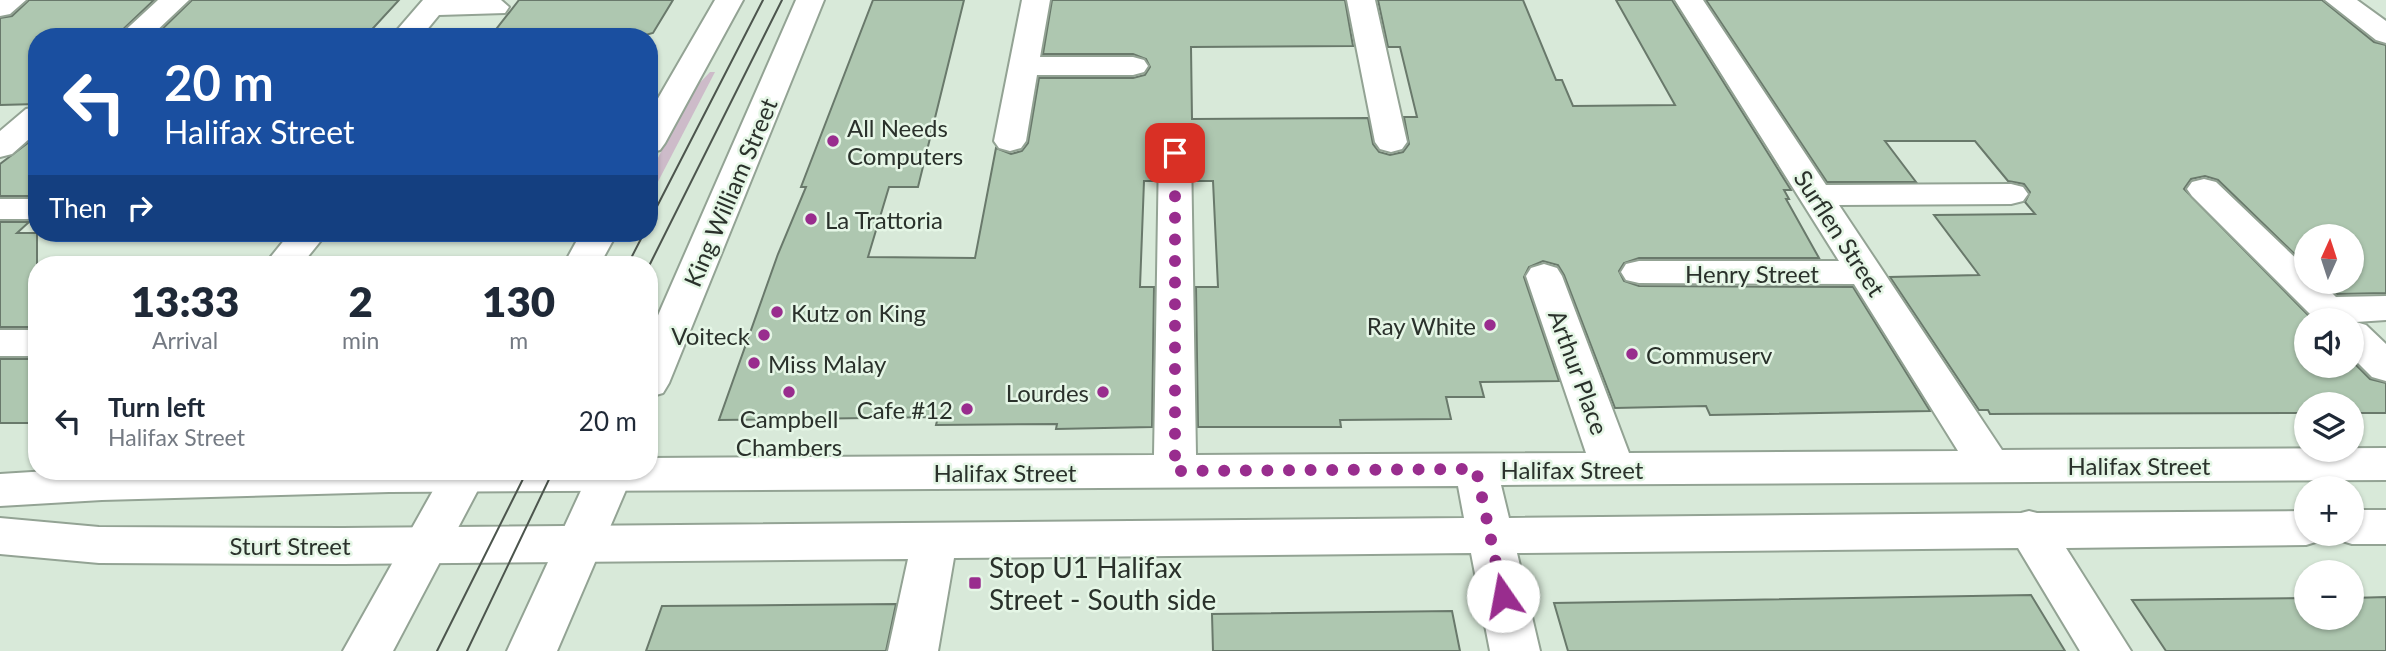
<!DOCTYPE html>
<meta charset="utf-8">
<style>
:root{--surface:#fff;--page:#f6f6f7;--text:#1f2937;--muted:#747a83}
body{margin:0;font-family:Lato,sans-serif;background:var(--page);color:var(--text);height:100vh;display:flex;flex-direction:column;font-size:26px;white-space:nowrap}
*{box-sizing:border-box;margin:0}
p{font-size:23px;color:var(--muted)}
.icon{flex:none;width:38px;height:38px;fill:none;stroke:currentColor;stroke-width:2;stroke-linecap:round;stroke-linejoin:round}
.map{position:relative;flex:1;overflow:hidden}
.sheet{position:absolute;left:28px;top:256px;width:630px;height:224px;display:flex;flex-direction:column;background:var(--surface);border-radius:28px;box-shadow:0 2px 5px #0004}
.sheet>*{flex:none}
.banner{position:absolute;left:28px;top:28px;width:630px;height:214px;border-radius:28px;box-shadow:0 2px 5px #0004;background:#1a4fa0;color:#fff;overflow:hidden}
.needle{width:46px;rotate:3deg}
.fabs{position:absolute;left:2294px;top:224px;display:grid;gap:14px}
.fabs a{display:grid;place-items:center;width:70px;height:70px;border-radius:50%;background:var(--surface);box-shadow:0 2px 5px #0004;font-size:35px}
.pin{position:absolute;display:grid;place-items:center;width:60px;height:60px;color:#fff;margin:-30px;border-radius:14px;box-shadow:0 4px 10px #0006}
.me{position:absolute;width:77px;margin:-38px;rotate:348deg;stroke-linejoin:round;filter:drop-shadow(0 0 5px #0008)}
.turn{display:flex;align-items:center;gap:24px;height:147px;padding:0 21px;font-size:32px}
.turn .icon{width:91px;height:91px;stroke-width:2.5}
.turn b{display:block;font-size:49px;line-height:60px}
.then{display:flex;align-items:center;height:66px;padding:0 21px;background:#0003;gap:14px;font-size:26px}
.eta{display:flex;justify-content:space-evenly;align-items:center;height:119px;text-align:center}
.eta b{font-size:42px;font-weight:800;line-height:49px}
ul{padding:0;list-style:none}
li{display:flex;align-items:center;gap:21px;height:91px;padding:0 21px}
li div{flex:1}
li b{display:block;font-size:26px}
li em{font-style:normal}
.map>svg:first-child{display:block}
.green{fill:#cdbbc9}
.building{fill:#aec7b0;stroke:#69796b;stroke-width:2}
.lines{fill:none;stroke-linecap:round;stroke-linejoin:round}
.minor-casing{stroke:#93a394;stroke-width:4}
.major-casing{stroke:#93a394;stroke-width:4}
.minor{fill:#fff;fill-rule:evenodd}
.major{fill:#fff;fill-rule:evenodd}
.tram{stroke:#4c554d;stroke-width:2}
.route{stroke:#992d8e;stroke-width:12;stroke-dasharray:0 21.6}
.poi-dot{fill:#992d8e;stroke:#e5f6e6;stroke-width:2.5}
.labels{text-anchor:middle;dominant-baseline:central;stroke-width:5;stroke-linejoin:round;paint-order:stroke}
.poi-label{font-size:24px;fill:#2a312b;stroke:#e5f6e6;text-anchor:start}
.street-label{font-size:24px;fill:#2a312b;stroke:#e5f6e6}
.near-poi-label{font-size:28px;fill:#2a312b;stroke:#e5f6e6;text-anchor:start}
</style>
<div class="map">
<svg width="2386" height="651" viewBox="0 0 2386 651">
<rect width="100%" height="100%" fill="#d8e9d9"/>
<!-- green -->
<path class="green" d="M 710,72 L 715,72 L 649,199 L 649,175 L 694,89 Z"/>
<!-- building -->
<path class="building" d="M 29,0 L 154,0 L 115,37 L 37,37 L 37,104 L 0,105 L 0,18 L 12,16 Z
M 192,0 L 399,0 L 365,37 L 154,37 Z
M 519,0 L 673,0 L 653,33 L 638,37 L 490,37 Z
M 873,0 L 964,0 L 918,187 L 889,187 L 868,257 L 975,258 L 996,148 L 1011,154 L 1022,151 L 1028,143 L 1039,78 L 1133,78 L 1145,75 L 1150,67 L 1146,59 L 1133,54 L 1043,54 L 1052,0 L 1345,0 L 1353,46 L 1191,47 L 1192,119 L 1368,118 L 1373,144 L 1379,152 L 1390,155 L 1403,152 L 1409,144 L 1404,117 L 1417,117 L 1400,47 L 1388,47 L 1378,0 L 1523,0 L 1556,80 L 1562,80 L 1573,106 L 1675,105 L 1616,0 L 1672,0 L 1791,190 L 1784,190 L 1789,199 L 1786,199 L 1819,258 L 1639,258 L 1624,263 L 1619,271 L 1624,281 L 1639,286 L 1853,287 L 1930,411 L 1710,415 L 1706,406 L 1615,408 L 1564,275 L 1558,265 L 1543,261 L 1529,267 L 1524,277 L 1559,381 L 1480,382 L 1484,397 L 1446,397 L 1451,419 L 1340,420 L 1341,427 L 1198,427 L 1196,287 L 1218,287 L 1213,181 L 1194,181 L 1193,152 L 1188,143 L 1174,140 L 1162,143 L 1157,152 L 1156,181 L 1144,181 L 1140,287 L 1154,287 L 1152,427 L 1056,429 L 1057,424 L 936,425 L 938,417 L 719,420 L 778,254 L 806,187 L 801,187 Z
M 1706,0 L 2322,0 L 2374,42 L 2386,45 L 2386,293 L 2337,294 L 2324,282 L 2352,282 L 2352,236 L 2306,236 L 2306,265 L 2218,180 L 2205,176 L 2191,179 L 2184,189 L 2313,320 L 2306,320 L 2306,366 L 2352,366 L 2352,361 L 2370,379 L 2386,383 L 2386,413 L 2352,413 L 2352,404 L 2306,404 L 2306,413 L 1990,414 L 1988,410 L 1979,410 L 1890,277 L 1979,275 L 1934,215 L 2035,214 L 2025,202 L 2030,192 L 2024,184 L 2008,181 L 1975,141 L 1885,141 L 1916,182 L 1827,182 Z
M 37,136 L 37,196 L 0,196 L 0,164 Z
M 0,222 L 29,222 L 17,233 L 37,233 L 37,327 L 0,327 Z
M 0,359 L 37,359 L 37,423 L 0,423 Z
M 2031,595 L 2065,651 L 1568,651 L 1554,603 Z
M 2386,597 L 2386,651 L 2166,651 L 2132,600 L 2306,598 L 2306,618 L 2352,618 L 2352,598 Z
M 896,604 L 886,651 L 646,651 L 662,606 Z
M 1452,611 L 1460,651 L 1213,651 L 1212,614 Z"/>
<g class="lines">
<defs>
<path id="minor" d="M 0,0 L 26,0 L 10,14 L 0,16 Z
M 158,0 L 189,0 L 150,37 L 118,37 Z
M 423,0 L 501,0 L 509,7 L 505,13 L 439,15 L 421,37 L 391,37 Z
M 1022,0 L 1050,0 L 1040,57 L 1133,57 L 1144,60 L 1148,66 L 1144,72 L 1133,75 L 1037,75 L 1026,141 L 1021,148 L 1010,151 L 999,148 L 994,141 Z
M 1347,0 L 1375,0 L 1407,142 L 1402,149 L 1391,152 L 1380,149 L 1375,142 Z
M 1675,0 L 1703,0 L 1826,185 L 2011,184 L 2023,187 L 2028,194 L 2023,201 L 2011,204 L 1839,205 L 2002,450 L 2386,448 L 2386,480 L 1501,485 L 1509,518 L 2021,513 L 2029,511 L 2037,513 L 2306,511 L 2306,534 L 2326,534 L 2322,540 L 2306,545 L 2066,548 L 2131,651 L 2080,651 L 2018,548 L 1517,553 L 1540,651 L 1490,651 L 1471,553 L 954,558 L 938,651 L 888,651 L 908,559 L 343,564 L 99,563 L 0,554 L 0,518 L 99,527 L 343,528 L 1464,518 L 1458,486 L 389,492 L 102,500 L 0,506 L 0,474 L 48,471 L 649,471 L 649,458 L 1154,455 L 1159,153 L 1163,146 L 1175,143 L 1187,146 L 1191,153 L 1196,455 L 1586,453 L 1526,276 L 1531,268 L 1544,264 L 1557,268 L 1562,276 L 1629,453 L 1958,451 L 1854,284 L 1639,283 L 1626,280 L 1621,272 L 1626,264 L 1639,261 L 1839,261 Z
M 2325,0 L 2357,0 L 2386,21 L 2386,43 L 2376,40 Z
M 37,107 L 37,132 L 12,154 L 0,157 L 0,131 L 26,109 Z
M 2204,179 L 2216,182 L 2306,268 L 2306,282 L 2321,282 L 2336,297 L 2386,296 L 2386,320 L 2356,322 L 2366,325 L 2386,344 L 2386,381 L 2372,377 L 2352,357 L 2352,320 L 2316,320 L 2192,196 L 2187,189 L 2192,182 Z
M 0,199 L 37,199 L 37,219 L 0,219 Z
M 290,233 L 327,233 L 302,264 L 265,264 Z
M 0,330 L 37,330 L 37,356 L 0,356 Z
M 2352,510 L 2386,510 L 2386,544 L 2352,544 L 2336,539 L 2333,534 L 2352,534 Z"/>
<path id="major" d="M 715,0 L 743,0 L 665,143 L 660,150 L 649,153 L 649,114 Z
M 796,0 L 824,0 L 669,383 L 663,393 L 649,397 L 649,336 Z
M 581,233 L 617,233 L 600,264 L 564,264 Z
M 444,471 L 488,471 L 393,651 L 343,651 Z
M 590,471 L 634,471 L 557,651 L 507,651 Z"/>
</defs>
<!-- minor casing -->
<use href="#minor" class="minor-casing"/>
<!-- major casing -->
<use href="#major" class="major-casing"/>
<!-- minor -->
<use href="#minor" class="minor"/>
<!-- major -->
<use href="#major" class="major"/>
<!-- tram -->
<path class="tram" d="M 649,222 L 763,0
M 628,264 L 644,233
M 649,266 L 782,0
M 437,651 L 527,471
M 467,651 L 553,471"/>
</g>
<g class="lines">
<!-- route -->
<path class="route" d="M 1175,153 L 1175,471 L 1476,469 L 1503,596"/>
</g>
<!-- markers -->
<g class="poi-dot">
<circle cx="833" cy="141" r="7"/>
<circle cx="811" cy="219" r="7"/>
<circle cx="777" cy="312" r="7"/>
<circle cx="1490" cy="325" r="7"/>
<circle cx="764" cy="335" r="7"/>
<circle cx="1632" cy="354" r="7"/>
<circle cx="754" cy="363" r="7"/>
<circle cx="789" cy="392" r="7"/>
<circle cx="1103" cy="392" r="7"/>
<circle cx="967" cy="409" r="7"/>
<rect x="968" y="576" width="14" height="14" rx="3.5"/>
</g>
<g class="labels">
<!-- poi labels -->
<g class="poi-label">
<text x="847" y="127">All Needs<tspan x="847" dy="28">Computers</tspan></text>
<text x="825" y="219">La Trattoria</text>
<text x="791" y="312">Kutz on King</text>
<text x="1476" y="325" text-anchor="end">Ray White</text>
<text x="750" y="335" text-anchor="end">Voiteck</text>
<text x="1646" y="354">Commuserv</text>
<text x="768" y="363">Miss Malay</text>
<text x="1089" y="392" text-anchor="end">Lourdes</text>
<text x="953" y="409" text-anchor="end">Cafe #12</text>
<text x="789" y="418" text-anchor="middle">Campbell<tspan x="789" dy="28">Chambers</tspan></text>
</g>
<!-- street labels -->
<g class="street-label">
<text transform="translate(730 192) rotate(-67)">King William Street</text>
<text transform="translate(1840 233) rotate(57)">Surflen Street</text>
<text x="1752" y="273">Henry Street</text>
<text transform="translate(1579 372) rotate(70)">Arthur Place</text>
<text x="2139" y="465">Halifax Street</text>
<text x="1572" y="469">Halifax Street</text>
<text x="1005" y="472">Halifax Street</text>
<text x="290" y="545">Sturt Street</text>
</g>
<!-- near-poi labels -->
<g class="near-poi-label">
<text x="989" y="567">Stop U1 Halifax<tspan x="989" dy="32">Street - South side</tspan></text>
</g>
</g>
</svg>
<div class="fabs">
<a><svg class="needle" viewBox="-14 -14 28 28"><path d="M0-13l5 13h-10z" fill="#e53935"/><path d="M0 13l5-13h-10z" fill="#747a83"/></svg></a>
<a><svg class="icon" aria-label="sound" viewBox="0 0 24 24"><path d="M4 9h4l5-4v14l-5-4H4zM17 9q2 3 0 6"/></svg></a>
<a><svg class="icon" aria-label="layers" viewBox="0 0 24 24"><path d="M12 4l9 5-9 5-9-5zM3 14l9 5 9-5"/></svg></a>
<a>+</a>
<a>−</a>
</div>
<div class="pin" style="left:1175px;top:153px;background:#d93025"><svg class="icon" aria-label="arrive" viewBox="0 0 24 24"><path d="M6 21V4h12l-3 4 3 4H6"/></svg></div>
<svg class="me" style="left:1503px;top:596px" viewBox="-20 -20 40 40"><circle r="19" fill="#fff"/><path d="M0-13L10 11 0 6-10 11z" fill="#992d8e"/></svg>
<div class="banner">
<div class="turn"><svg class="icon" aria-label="left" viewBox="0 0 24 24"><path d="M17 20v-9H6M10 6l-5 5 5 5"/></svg><div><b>20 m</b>Halifax Street</div></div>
<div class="then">Then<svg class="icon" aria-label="right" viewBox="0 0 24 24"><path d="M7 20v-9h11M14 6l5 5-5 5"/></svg></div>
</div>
<section class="sheet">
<div class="eta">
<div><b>13:33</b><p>Arrival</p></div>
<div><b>2</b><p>min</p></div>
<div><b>130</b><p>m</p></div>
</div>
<ul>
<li><svg class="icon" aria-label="left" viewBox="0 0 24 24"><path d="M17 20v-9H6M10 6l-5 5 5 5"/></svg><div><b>Turn left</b><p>Halifax Street</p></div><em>20 m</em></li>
</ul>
</section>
</div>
